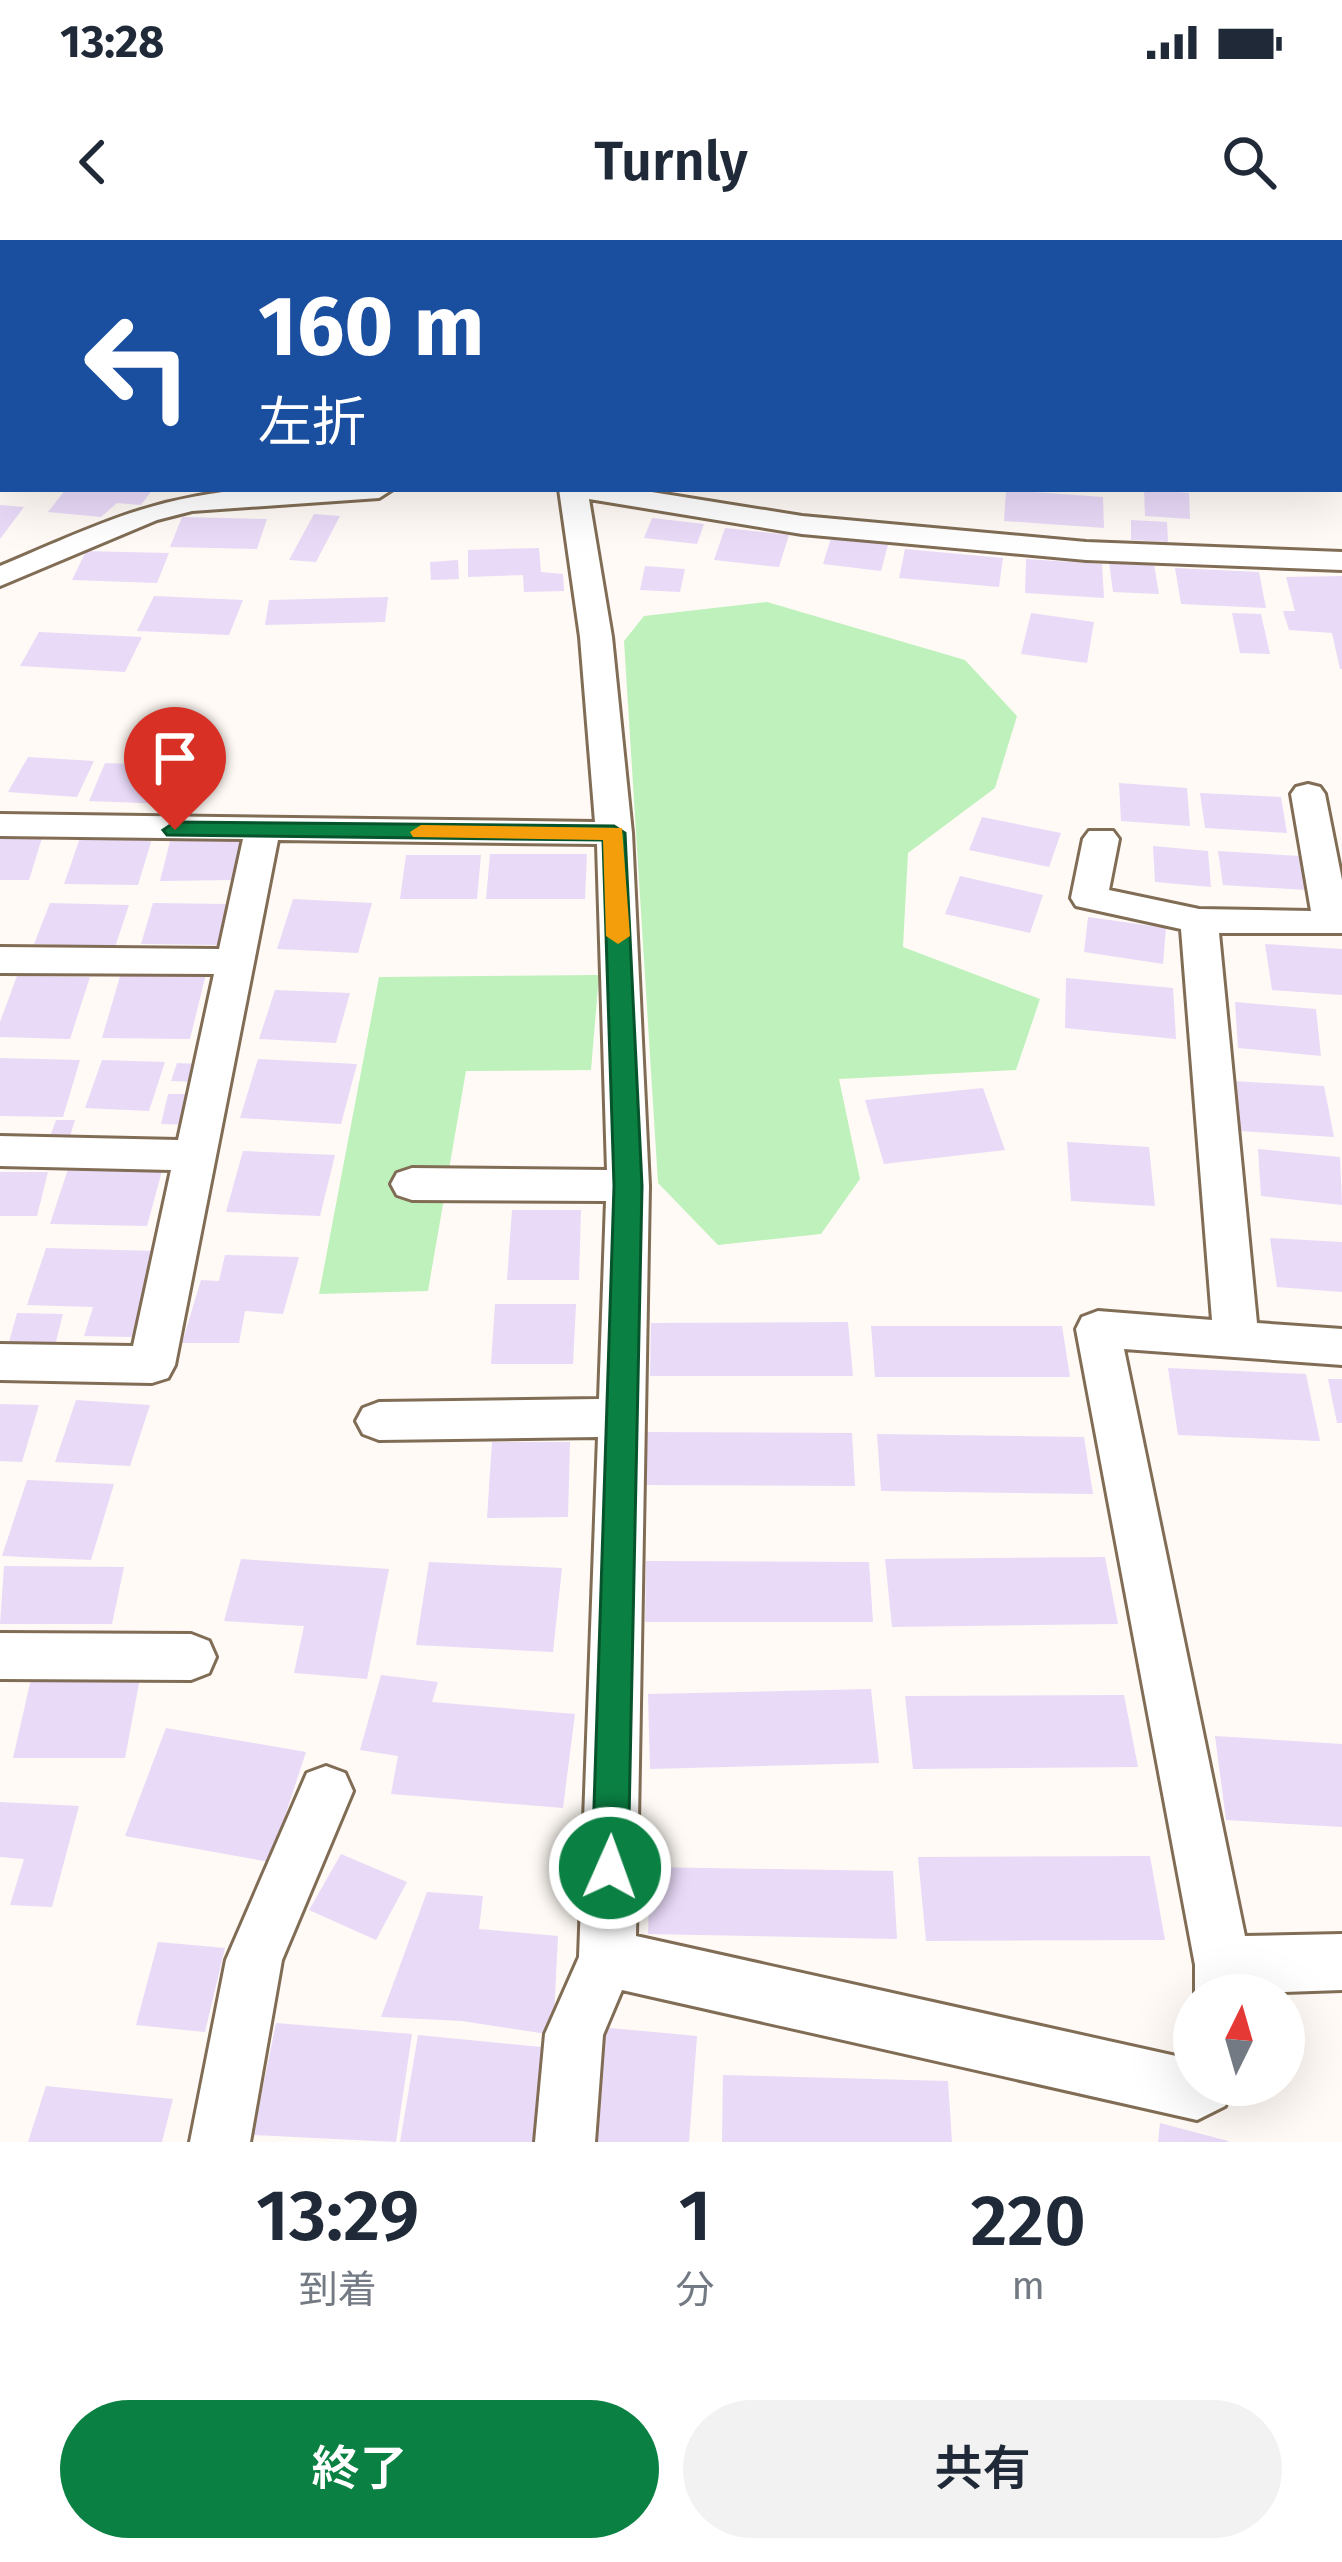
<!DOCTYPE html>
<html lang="ja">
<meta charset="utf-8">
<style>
:root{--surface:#fff;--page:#f2f2f3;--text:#1f2937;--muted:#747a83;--accent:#0b8043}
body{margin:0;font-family:"Fira Sans","Noto Sans JP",sans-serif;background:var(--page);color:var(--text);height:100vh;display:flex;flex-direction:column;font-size:45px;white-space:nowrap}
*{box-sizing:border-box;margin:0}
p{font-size:39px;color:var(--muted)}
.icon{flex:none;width:66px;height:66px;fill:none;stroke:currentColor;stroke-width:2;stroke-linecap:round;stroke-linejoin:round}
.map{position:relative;height:1902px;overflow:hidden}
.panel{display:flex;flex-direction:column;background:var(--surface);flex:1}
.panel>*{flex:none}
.banner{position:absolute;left:0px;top:0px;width:1344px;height:252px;box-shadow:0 12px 48px #0002;background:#1a4fa0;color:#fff;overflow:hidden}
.needle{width:78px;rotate:5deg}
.fabs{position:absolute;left:1173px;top:1734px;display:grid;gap:24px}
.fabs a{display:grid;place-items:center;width:132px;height:132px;border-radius:50%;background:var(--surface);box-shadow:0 12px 48px #0002;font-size:60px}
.pin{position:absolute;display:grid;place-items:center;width:102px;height:102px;color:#fff;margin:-123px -51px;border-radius:50% 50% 50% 0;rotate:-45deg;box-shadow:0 0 12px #0007}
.pin .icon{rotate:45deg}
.me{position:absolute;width:132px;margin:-66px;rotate:2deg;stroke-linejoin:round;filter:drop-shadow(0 0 9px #0008)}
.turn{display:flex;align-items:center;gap:42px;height:252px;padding:0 60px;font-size:54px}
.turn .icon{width:156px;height:156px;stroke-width:2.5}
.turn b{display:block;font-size:84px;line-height:102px}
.eta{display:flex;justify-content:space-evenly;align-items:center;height:204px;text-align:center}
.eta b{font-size:72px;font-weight:600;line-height:84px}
.button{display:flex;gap:24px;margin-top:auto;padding:24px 60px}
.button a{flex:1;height:138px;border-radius:72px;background:var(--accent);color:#fff;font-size:48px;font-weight:600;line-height:138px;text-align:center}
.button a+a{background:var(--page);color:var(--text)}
.status{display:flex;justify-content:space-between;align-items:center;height:84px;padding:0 60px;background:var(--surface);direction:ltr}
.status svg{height:33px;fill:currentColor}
header{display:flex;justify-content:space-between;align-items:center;height:156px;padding:0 60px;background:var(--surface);font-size:54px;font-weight:600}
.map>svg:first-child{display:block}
.green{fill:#bff1bc}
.building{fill:#e9daf8}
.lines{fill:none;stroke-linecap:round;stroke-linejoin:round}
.street-casing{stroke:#816d55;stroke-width:6}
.street{fill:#fff;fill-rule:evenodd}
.route{fill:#0b8043;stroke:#07532c;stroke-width:3}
.slow{fill:#f59e0b}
</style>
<div class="status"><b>13:28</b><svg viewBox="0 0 49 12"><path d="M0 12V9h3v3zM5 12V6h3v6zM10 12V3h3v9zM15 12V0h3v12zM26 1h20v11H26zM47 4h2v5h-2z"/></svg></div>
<header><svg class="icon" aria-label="back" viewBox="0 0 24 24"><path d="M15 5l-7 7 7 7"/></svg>Turnly<svg class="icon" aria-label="search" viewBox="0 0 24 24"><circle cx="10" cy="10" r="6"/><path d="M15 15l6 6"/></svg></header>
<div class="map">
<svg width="1342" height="1902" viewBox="0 0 1342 1902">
<rect width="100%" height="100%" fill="#fffaf5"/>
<!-- green -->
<path class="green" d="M 767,362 L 965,420 L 1017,476 L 995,548 L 908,613 L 903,707 L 1040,759 L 1016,830 L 839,839 L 860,939 L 821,994 L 718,1005 L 658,943 L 624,401 L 644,376 Z
M 599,735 L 591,830 L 466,831 L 428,1051 L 319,1054 L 379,737 Z"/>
<!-- building -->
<path class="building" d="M 66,249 L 153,249 L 141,265 L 117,263 L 101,277 L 48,272 Z
M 1144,249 L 1189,253 L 1190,279 L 1145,276 Z
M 1006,250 L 1103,257 L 1104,288 L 1004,281 Z
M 0,265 L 24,267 L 0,299 Z
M 314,274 L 340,276 L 316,322 L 289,320 Z
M 182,277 L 267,279 L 257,309 L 170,307 Z
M 652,278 L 704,284 L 697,304 L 644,298 Z
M 1131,280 L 1167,282 L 1168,302 L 1131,300 Z
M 725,288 L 789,295 L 779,327 L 714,320 Z
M 832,295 L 889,301 L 881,331 L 823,324 Z
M 539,308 L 541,332 L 563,334 L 564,351 L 524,352 L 523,335 L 468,337 L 468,310 Z
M 905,309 L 1003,318 L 999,347 L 899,338 Z
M 86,311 L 169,313 L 157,343 L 72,340 Z
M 1026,319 L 1102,324 L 1104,358 L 1025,353 Z
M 458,320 L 459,339 L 431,340 L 430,322 Z
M 1109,322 L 1154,324 L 1159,354 L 1113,352 Z
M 645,326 L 685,329 L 680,352 L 640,350 Z
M 1175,328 L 1259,332 L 1266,368 L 1181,364 Z
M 1342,336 L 1342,429 L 1340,429 L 1332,393 L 1289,390 L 1283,371 L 1295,371 L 1286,337 Z
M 154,356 L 243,360 L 229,395 L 137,391 Z
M 388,357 L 385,382 L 265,385 L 269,360 Z
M 1031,373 L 1094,382 L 1087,423 L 1021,414 Z
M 1232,373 L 1261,374 L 1270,414 L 1240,413 Z
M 39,392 L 142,397 L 125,432 L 20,426 Z
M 28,517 L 94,521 L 77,557 L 8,552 Z
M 105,523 L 205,527 L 191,565 L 89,561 Z
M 1119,543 L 1187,548 L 1190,586 L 1121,581 Z
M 1200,553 L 1281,557 L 1287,593 L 1205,588 Z
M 982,577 L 1061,593 L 1049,627 L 969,610 Z
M 245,596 L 236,640 L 160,641 L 171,597 Z
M 0,598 L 42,598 L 29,640 L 0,640 Z
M 80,598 L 152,599 L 138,645 L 64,644 Z
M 1153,606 L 1208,611 L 1211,647 L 1155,642 Z
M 1218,611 L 1300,616 L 1307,650 L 1223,645 Z
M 490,614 L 587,614 L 585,659 L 486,659 Z
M 406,615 L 481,615 L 477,659 L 400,659 Z
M 960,636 L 1043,655 L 1030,693 L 945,674 Z
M 293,659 L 372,663 L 358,713 L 277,709 Z
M 50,663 L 129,665 L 115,707 L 34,704 Z
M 153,663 L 230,664 L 220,705 L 141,704 Z
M 1088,677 L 1166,688 L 1163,724 L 1084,712 Z
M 1265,704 L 1342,709 L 1342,755 L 1272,750 Z
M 121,733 L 206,734 L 190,799 L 102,798 Z
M 17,736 L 90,737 L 70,799 L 0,797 L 0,782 Z
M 1066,738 L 1173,748 L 1176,799 L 1065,788 Z
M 275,750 L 350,753 L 336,803 L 259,799 Z
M 1235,762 L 1316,769 L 1321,816 L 1238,808 Z
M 0,818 L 80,820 L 63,877 L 0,876 Z
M 258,819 L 357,824 L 341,884 L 240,878 Z
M 102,820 L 165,822 L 149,871 L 85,868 Z
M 177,823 L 200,824 L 196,842 L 171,841 Z
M 1232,841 L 1324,846 L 1334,897 L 1239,891 Z
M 983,848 L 1005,910 L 884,924 L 865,860 Z
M 168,854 L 196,854 L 189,885 L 161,884 Z
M 56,880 L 75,880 L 68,903 L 48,902 Z
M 1067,902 L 1149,907 L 1155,966 L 1071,961 Z
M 1258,909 L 1340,917 L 1342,965 L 1261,956 Z
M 243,911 L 335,915 L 320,976 L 226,972 Z
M 68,929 L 162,931 L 147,986 L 50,984 Z
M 0,932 L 48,932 L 37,976 L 0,976 Z
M 512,970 L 581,970 L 579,1040 L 507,1040 Z
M 1270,998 L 1342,1002 L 1342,1052 L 1277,1047 Z
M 46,1008 L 156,1011 L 133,1097 L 84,1096 L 93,1067 L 27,1065 Z
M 225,1015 L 299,1017 L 283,1074 L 245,1071 L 239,1103 L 182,1103 L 201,1040 L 219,1041 Z
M 495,1064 L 576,1064 L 573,1124 L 491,1124 Z
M 17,1073 L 63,1074 L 53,1113 L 6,1113 Z
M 848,1082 L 853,1136 L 650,1136 L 651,1083 Z
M 871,1086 L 1062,1086 L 1070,1137 L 875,1137 Z
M 1168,1128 L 1306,1134 L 1320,1201 L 1178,1195 Z
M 1328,1139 L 1342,1139 L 1342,1183 L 1337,1183 Z
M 76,1160 L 150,1165 L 130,1226 L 55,1222 Z
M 0,1164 L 39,1165 L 22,1222 L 0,1221 Z
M 644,1192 L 852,1193 L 855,1246 L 643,1245 Z
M 877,1194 L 1084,1197 L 1093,1254 L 881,1251 Z
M 492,1202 L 570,1202 L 568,1277 L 487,1278 Z
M 27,1240 L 114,1244 L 91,1320 L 2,1316 Z
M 1105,1317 L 1118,1384 L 892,1387 L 885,1319 Z
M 241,1319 L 389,1329 L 367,1439 L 294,1433 L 304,1386 L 224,1381 Z
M 646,1321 L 869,1322 L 873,1382 L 645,1382 Z
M 429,1322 L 562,1328 L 553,1412 L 416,1405 Z
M 4,1326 L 124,1327 L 112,1384 L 0,1384 Z
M 381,1435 L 438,1442 L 432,1462 L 575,1474 L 563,1568 L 391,1554 L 398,1516 L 360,1510 Z
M 140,1438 L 125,1518 L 13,1518 L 31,1439 Z
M 871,1449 L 879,1523 L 650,1529 L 648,1454 Z
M 1124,1455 L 1138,1527 L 913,1529 L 905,1456 Z
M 166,1488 L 306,1512 L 270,1622 L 125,1596 Z
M 1215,1496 L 1342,1504 L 1342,1587 L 1226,1580 Z
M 0,1562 L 79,1566 L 52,1667 L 10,1665 L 24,1619 L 0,1617 Z
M 341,1614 L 407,1642 L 376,1700 L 309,1670 Z
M 1150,1616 L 1165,1700 L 926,1701 L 918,1617 Z
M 650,1627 L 893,1631 L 897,1699 L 648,1694 Z
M 427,1652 L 483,1656 L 479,1689 L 558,1696 L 553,1795 L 462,1781 L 381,1777 Z
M 158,1702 L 225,1708 L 205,1792 L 136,1785 Z
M 276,1783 L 412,1794 L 396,1902 L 253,1895 Z
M 599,1787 L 697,1796 L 689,1902 L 586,1902 Z
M 418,1795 L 552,1808 L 541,1902 L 400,1902 Z
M 723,1835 L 948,1841 L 952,1902 L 722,1902 Z
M 46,1846 L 173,1859 L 162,1902 L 28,1902 Z
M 1160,1883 L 1228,1901 L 1228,1902 L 1158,1902 Z"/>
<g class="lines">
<defs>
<path id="street" d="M 707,0 L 731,0 L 731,3 L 707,3 Z
M 0,190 L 3,190 L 3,206 L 0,206 Z
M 254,249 L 393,249 L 379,258 L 192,271 L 157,280 L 0,346 L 0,326 C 93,287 152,256 254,249 Z
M 559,249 L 633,249 L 802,276 L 1086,302 L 1342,312 L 1342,330 L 1086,320 L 802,294 L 589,259 L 612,397 L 632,593 L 649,946 L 636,1696 L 1194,1820 L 1194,1845 L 1234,1845 L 1225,1866 L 1197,1880 L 622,1750 L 603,1795 L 595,1902 L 535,1902 L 545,1794 L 579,1717 L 598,1197 L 379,1200 L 363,1194 L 356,1181 L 363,1168 L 379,1162 L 599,1159 L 606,961 L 412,960 L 397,955 L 391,944 L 397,933 L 412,928 L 607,930 L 597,604 L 278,600 L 175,1125 L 168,1138 L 152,1143 L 0,1140 L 0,1104 L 133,1106 L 171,930 L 0,926 L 0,896 L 178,900 L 214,734 L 0,733 L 0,707 L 219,709 L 243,599 L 0,596 L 0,574 L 595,582 L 580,397 Z
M 1308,544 L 1320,547 L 1325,554 L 1342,640 L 1342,693 L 1219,693 L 1257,1083 L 1342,1089 L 1342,1125 L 1124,1109 L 1245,1696 L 1342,1694 L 1342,1750 L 1195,1755 L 1195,1725 L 1076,1089 L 1082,1077 L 1098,1071 L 1212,1080 L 1181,689 L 1076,666 L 1071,658 L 1083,599 L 1089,591 L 1113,591 L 1119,599 L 1109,650 L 1199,669 L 1311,671 L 1291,554 L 1296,547 Z
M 0,1393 L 191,1394 L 209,1401 L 216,1417 L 209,1433 L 191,1440 L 0,1439 Z
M 326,1526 L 345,1533 L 353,1551 L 282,1720 L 250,1902 L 190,1902 L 226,1720 L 307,1533 Z"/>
</defs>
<!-- street casing -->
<use href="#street" class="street-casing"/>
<!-- street -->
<use href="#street" class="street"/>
</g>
<!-- route -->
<path class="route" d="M 175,582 L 614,586 L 625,593 L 642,946 L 628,1628 L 623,1640 L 610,1645 L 597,1640 L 592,1628 L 614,946 L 603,600 L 167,595 L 163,590 Z"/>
<!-- slow -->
<path class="slow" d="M 421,585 L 622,588 L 630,696 L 618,704 L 606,696 L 603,600 L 413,597 L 410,592 Z"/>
</svg>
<div class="fabs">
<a><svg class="needle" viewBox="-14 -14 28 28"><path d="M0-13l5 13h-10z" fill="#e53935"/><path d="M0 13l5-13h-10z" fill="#747a83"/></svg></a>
</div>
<div class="pin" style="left:175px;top:590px;background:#d93025"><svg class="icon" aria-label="arrive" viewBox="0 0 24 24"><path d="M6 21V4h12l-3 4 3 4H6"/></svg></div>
<svg class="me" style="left:610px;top:1628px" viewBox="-20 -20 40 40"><circle r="17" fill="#0b8043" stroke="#fff" stroke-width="3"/><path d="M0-11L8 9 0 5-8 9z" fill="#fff"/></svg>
<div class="banner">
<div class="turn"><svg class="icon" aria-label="left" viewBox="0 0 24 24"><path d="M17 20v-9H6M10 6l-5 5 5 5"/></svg><div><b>160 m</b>左折</div></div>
</div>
</div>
<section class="panel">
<div class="eta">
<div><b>13:29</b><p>到着</p></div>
<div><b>1</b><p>分</p></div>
<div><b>220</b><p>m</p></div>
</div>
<div class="button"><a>終了</a><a>共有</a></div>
</section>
